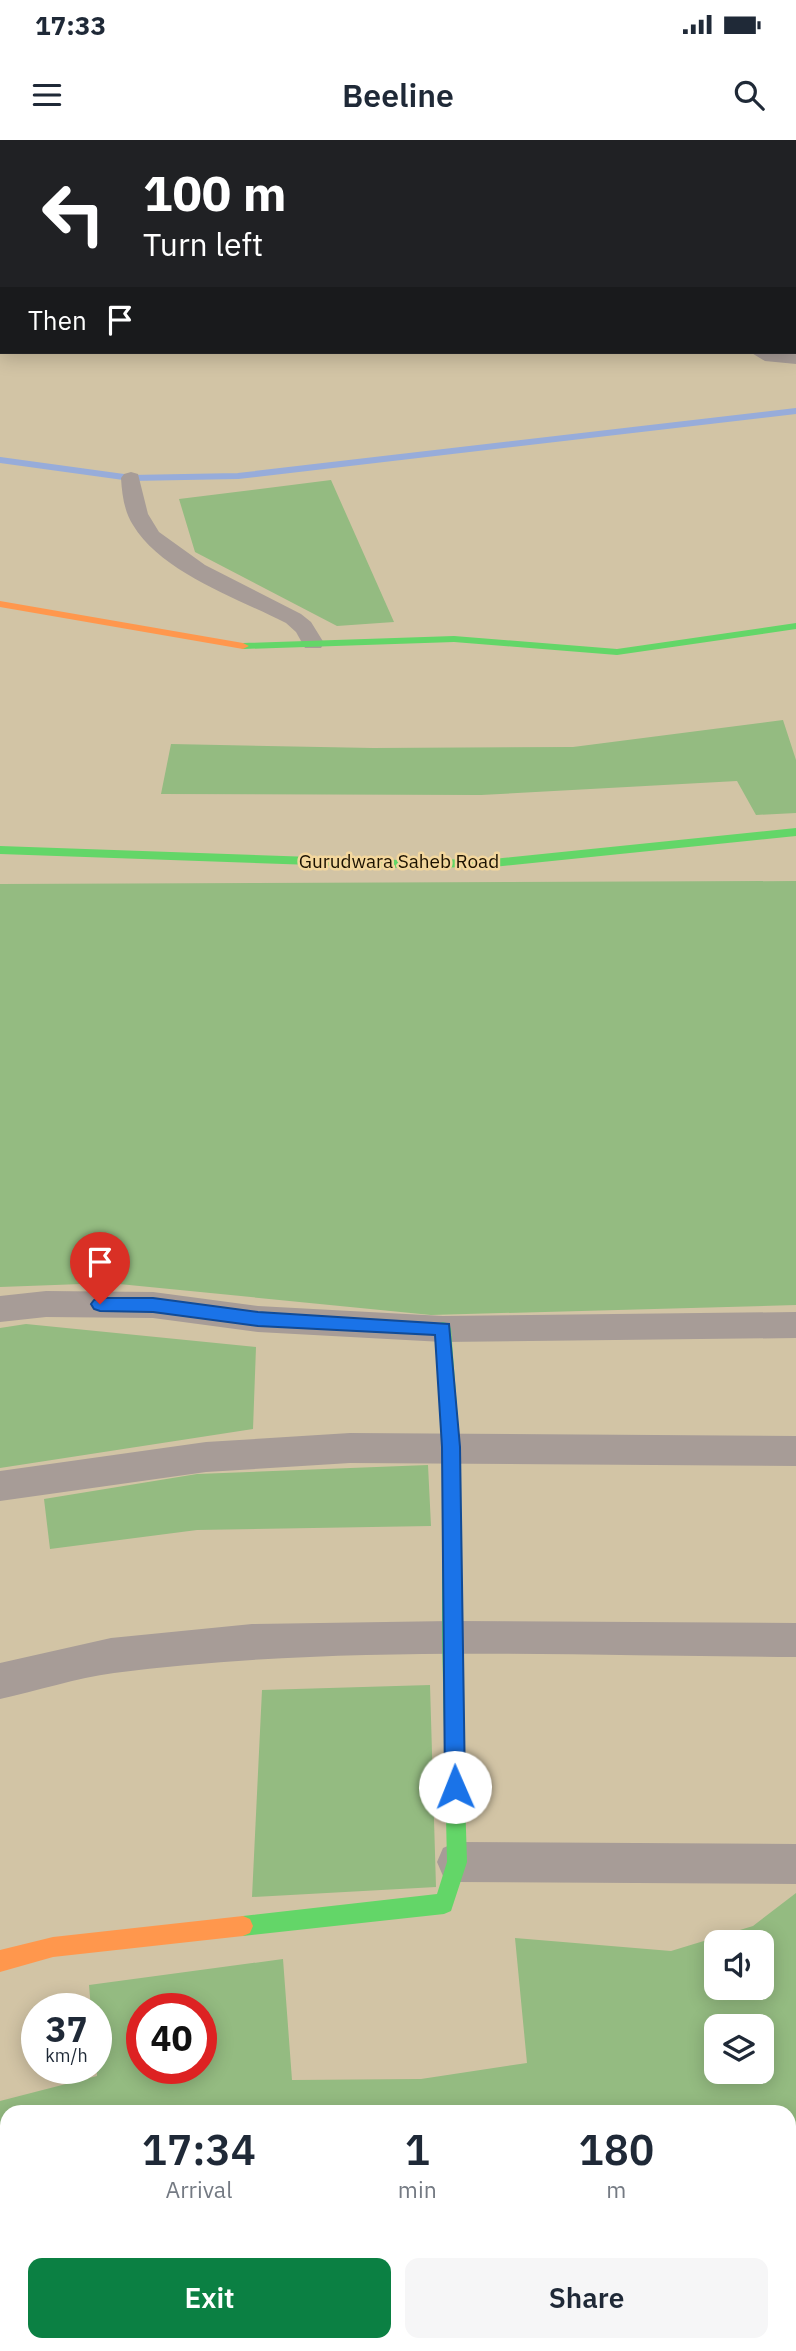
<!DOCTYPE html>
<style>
:root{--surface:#fff;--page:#f6f6f7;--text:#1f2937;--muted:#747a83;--accent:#0b8043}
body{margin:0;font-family:"IBM Plex Sans",sans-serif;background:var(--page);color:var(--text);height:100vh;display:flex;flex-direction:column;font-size:26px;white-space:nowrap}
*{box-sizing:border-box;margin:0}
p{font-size:23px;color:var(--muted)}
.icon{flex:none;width:38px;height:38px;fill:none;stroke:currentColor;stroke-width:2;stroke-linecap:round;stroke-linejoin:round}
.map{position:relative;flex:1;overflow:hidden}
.sheet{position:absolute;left:0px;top:1965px;width:796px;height:247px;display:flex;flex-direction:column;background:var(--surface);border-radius:21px 21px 0 0;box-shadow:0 4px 18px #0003}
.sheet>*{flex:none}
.guide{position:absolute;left:0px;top:0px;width:796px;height:214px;box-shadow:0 4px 18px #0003;background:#202124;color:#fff;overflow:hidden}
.controls{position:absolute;left:704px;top:1790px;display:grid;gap:14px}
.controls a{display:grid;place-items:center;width:70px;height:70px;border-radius:14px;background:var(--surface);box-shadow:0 4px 18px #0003;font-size:35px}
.speed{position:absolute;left:21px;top:1853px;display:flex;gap:14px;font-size:35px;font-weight:700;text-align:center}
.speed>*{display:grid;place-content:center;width:91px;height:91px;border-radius:50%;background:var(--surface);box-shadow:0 4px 18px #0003;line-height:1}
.speed small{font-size:18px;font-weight:400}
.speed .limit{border:10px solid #d22;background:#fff;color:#111}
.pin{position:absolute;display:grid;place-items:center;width:60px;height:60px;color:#fff;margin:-72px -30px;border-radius:50% 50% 50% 0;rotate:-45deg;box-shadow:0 0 7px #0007}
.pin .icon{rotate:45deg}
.me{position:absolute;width:77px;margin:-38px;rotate:359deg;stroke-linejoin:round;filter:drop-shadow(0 0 5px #0008)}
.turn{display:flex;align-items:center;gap:24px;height:147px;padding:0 28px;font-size:32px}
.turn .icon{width:91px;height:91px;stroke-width:2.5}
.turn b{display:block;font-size:49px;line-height:60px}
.then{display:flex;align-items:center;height:66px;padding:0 28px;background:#0003;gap:14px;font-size:26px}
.eta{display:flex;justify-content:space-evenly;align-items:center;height:119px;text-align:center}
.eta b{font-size:42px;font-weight:600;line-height:49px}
.cta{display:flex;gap:14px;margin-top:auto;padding:14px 28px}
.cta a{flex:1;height:80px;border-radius:14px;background:var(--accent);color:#fff;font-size:28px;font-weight:600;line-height:80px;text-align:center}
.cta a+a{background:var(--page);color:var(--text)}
.status{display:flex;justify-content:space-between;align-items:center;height:49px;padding:0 35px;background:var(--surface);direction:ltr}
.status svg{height:19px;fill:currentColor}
header{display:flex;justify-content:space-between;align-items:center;height:91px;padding:0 28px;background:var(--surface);font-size:32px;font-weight:600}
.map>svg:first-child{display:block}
.green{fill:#94bb81;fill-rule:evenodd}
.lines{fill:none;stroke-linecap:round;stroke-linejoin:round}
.stream{stroke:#97acda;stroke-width:6}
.path{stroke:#988f86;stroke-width:2.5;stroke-dasharray:1 2.5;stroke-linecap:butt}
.lane{fill:#a79c97;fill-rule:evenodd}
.street{fill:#a79c97;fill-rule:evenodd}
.fast{fill:#63d668;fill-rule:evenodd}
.slow{fill:#ff974d;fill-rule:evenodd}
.wall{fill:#978b70}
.building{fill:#b0a282;stroke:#7b715b;stroke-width:2}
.route{fill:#1a73e8;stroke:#114b97;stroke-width:2}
.labels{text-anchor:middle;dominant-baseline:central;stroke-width:5;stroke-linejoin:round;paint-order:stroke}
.street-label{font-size:19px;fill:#1c1200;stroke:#f3d79e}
</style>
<div class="status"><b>17:33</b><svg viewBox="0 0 49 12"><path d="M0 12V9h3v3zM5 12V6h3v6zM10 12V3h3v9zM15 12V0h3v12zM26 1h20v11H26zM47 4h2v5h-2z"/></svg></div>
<header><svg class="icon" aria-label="menu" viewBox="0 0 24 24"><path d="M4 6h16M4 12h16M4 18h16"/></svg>Beeline<svg class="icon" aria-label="search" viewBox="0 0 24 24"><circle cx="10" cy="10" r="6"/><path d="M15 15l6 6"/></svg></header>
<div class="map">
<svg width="796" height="2211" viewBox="0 0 796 2211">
<rect width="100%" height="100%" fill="#d2c4a5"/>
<!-- green -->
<path class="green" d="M 331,340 L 394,482 L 337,486 L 195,412 L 179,359 Z
M 783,580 L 796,620 L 796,673 L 756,675 L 737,641 L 481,655 L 161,654 L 171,604 L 373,608 L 573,607 Z
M 796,741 L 796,1165 L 431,1175 L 109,1143 L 0,1147 L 0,744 Z
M 26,1184 L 256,1207 L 253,1289 L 0,1328 L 0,1188 Z
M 428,1325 L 431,1386 L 197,1390 L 50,1409 L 44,1359 L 197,1334 Z
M 430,1545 L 436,1747 L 252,1757 L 262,1550 Z
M 796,1753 L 796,2211 L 0,2211 L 0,1961 L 97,1936 L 96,1869 L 91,1869 L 89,1845 L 283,1819 L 292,1940 L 421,1939 L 527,1923 L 515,1798 L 671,1811 L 753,1786 ZM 716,1802 L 761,1802 L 761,1848 L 716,1848 ZM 142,1869 L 201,1869 L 201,1928 L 142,1928 ZM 716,1886 L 761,1886 L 761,1932 L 716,1932 ZM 7,1972 L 789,1972 L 789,2205 L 7,2205 Z"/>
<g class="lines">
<!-- stream -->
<path class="stream" d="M 0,320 L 131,338 L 238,336 L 796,271"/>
<!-- path -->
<path class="path" d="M 637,0 L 641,2"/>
<!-- lane -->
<path class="lane" d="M 166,0 L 198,0 L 196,2 Z
M 0,25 L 2,25 L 0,30 Z"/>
<!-- street -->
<path class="street" d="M 0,37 L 2,37 L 2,47 L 0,47 Z
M 0,71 L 2,72 L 0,91 Z
M 794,85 L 796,85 L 796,95 L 794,95 Z
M 0,162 L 2,162 L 2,172 L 0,172 Z
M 750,212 L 796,214 L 796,224 L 765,221 Z
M 131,332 L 138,334 L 148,374 L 159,392 L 205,425 L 301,474 L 311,482 L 324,503 L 321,508 L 305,508 L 296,492 L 286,483 C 237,458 162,433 133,385 C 124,371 122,354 121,338 L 124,334 Z
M 46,1151 L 153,1152 L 258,1166 L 443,1176 L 796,1172 L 796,1198 L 443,1202 L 258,1192 L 153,1178 L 46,1177 L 0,1182 L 0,1156 Z
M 350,1293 L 796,1296 L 796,1326 L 350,1323 L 206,1332 L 0,1361 L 0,1331 L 206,1302 Z
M 451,1481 L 796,1483 L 796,1517 C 571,1516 337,1504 114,1533 C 76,1538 37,1551 0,1559 L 0,1523 L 111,1498 L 252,1484 Z
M 457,1702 L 796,1704 L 796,1744 L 457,1742 L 443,1736 L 437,1722 L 443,1708 Z"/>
<!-- fast -->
<path class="fast" d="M 0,0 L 7,0 L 0,3 Z
M 796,483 L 796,489 L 617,515 L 454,502 L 243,509 L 237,506 L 243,503 L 454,496 L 617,509 Z
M 796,688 L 796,696 L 493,727 L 400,728 L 0,714 L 0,706 L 400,720 L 493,719 Z
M 443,1182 L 449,1184 L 451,1189 L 460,1307 L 460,1498 L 467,1722 L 451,1771 L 444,1774 L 243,1796 L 236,1793 L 233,1786 L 236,1779 L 243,1776 L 437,1754 L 447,1722 L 442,1498 L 442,1307 L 435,1189 L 437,1184 Z"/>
<!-- slow -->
<path class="slow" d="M 0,461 L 243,503 L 249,506 L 243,509 L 0,467 Z
M 243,1776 L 250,1779 L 253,1786 L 250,1793 L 243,1796 L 53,1817 L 0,1832 L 0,1810 L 53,1797 Z"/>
</g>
<!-- wall -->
<path class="wall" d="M 288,0 L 614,0 L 614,2 L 288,2 Z"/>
<!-- building -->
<path class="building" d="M 294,0 L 360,0 L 360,2 L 295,2 Z
M 512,0 L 613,0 L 612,2 L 531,2 Z"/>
<!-- route -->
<path class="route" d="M 100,1158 L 153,1158 L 258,1172 L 449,1184 L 460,1307 L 465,1647 L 462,1654 L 455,1657 L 448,1654 L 445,1647 L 442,1307 L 435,1195 L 258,1186 L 153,1172 L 100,1171 L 94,1169 L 91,1164 L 94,1160 Z"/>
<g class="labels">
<!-- street labels -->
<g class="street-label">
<text x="399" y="721">Gurudwara Saheb Road</text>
</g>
</g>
</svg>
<div class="controls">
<a><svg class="icon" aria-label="sound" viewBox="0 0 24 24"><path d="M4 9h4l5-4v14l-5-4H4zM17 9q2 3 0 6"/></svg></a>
<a><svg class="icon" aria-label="layers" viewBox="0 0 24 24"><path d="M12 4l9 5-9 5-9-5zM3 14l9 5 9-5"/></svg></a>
</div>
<div class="speed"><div>37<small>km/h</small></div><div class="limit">40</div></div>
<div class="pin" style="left:100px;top:1164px;background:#d93025"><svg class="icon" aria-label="arrive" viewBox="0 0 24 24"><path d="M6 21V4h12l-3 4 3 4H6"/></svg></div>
<svg class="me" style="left:455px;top:1647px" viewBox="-20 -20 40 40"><circle r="19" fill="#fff"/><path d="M0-13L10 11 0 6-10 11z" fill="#1a73e8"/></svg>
<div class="guide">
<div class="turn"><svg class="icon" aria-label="left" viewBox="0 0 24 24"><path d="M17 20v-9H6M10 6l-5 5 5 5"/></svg><div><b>100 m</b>Turn left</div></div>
<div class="then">Then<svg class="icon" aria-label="arrive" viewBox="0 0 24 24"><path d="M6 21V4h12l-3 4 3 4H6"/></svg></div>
</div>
<section class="sheet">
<div class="eta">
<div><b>17:34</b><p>Arrival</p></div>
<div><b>1</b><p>min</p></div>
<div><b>180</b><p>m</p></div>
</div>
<div class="cta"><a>Exit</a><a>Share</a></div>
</section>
</div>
